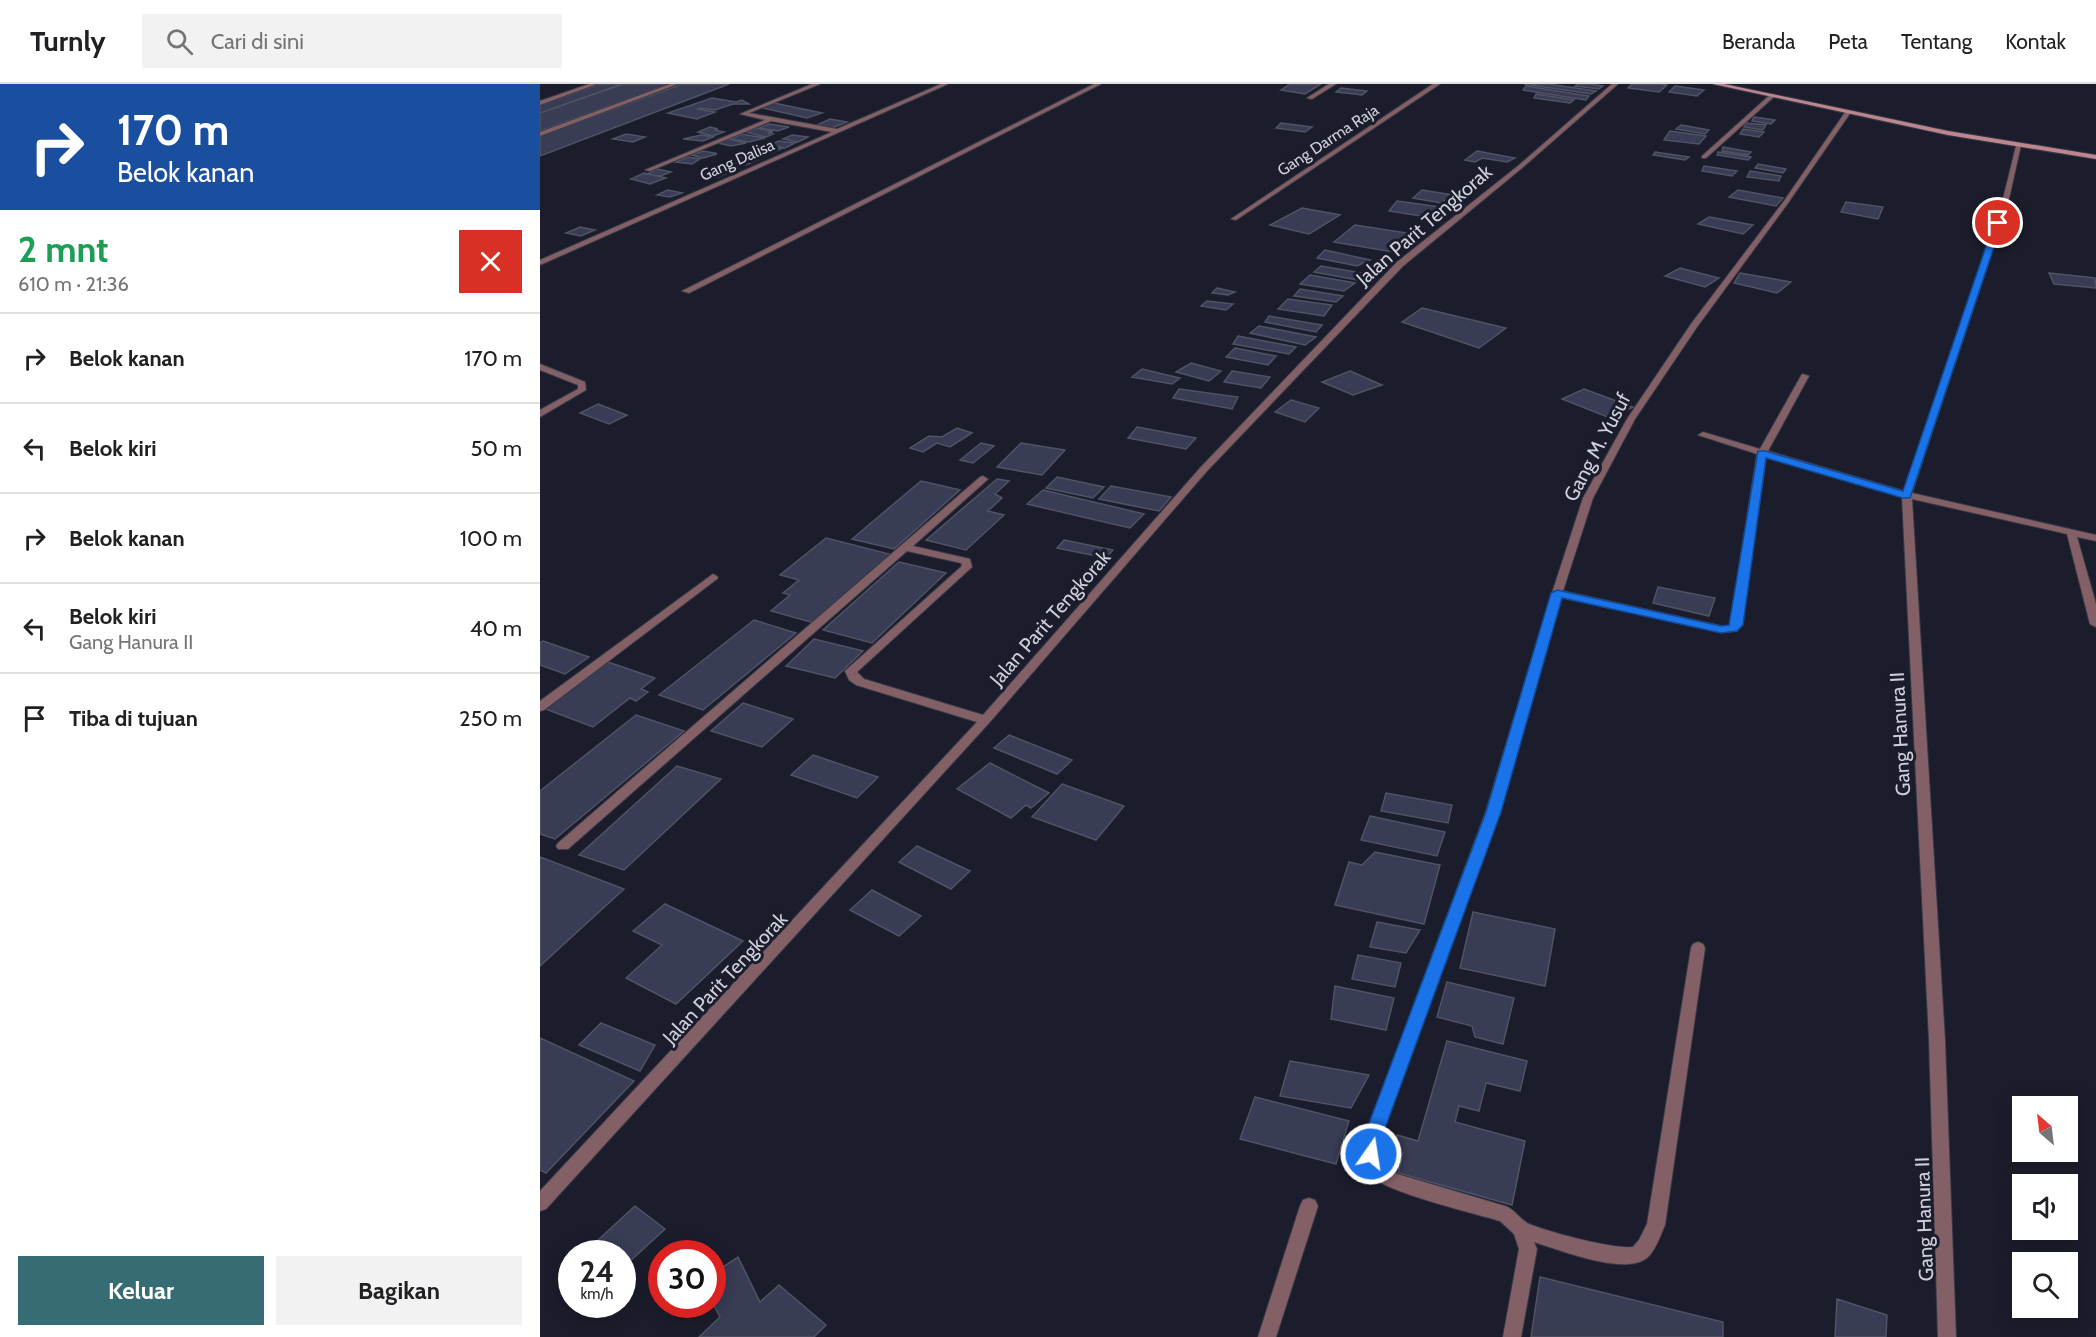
<!DOCTYPE html>
<html lang="id">
<meta charset="utf-8">
<style>
:root{--surface:#fff;--page:#f2f2f2;--text:#202124;--muted:#757577;--line:#e0e0e0;--accent:#366d75}
body{margin:0;font-family:Cabin,sans-serif;background:var(--page);color:var(--text);height:100vh;display:flex;flex-direction:column;font-size:22px;white-space:nowrap}
*{box-sizing:border-box;margin:0}
p{font-size:20px;color:var(--muted)}
.icon{flex:none;width:33px;height:33px;fill:none;stroke:currentColor;stroke-width:2;stroke-linecap:round;stroke-linejoin:round}
.map{position:relative;flex:1;overflow:hidden}
.panel{display:flex;flex-direction:column;background:var(--surface);width:540px}
.panel>*{flex:none}
.banner{background:#1a4fa0;color:#fff;overflow:hidden}
.needle{width:39px;rotate:332deg}
.tools{position:absolute;left:1472px;top:1012px;display:grid;gap:12px}
.tools a{display:grid;place-items:center;width:66px;height:66px;border-radius:0px;background:var(--surface);box-shadow:0 3px 15px #0003;font-size:30px}
.speed{position:absolute;left:18px;top:1156px;display:flex;gap:12px;font-size:30px;font-weight:700;text-align:center}
.speed>*{display:grid;place-content:center;width:78px;height:78px;border-radius:50%;background:var(--surface);box-shadow:0 3px 15px #0003;line-height:1}
.speed small{font-size:15px;font-weight:400}
.speed .limit{border:9px solid #d22;background:#fff;color:#111}
.pin{position:absolute;display:grid;place-items:center;width:51px;height:51px;color:#fff;margin:-26px;border:3px solid #fff;border-radius:50%;box-shadow:0 2px 6px #0007}
.me{position:absolute;width:66px;margin:-33px;rotate:13deg;stroke-linejoin:round;filter:drop-shadow(0 0 4px #0008)}
.turn{display:flex;align-items:center;gap:21px;height:126px;padding:0 18px;font-size:27px}
.turn .icon{width:78px;height:78px;stroke-width:2.5}
.turn b{display:block;font-size:42px;line-height:51px}
.round{display:grid;place-items:center;flex:none;width:63px;height:63px;border-radius:0px;background:var(--page)}
.headline{display:flex;align-items:center;justify-content:space-between;height:102px;padding:0 18px}
h1{font-size:36px;font-weight:800;line-height:45px;color:#1e9e55}
.primary-button{display:flex;gap:12px;margin-top:auto;padding:12px 18px}
.primary-button a{flex:1;height:69px;border-radius:0px;background:var(--accent);color:#fff;font-size:24px;font-weight:800;line-height:69px;text-align:center}
.primary-button a+a{background:var(--page);color:var(--text)}
ul{padding:0;list-style:none}
li{display:flex;align-items:center;gap:18px;height:90px;padding:0 18px;border-top:2px solid var(--line)}
li div{flex:1}
li b{display:block;font-size:22px}
li em{font-style:normal}
header{display:flex;align-items:center;gap:36px;box-sizing:border-box;height:84px;padding:0 30px;background:var(--surface);border-bottom:2px solid var(--line)}
header strong{font-size:28px}
nav{display:flex;gap:33px;margin-inline-start:auto;font-size:21px}
.search{width:420px;height:54px;background:var(--page);display:flex;align-items:center;gap:15px;box-sizing:border-box;padding:0 21px;border-radius:0px;color:var(--muted);font-size:22px}
main{display:flex;flex:1;min-height:0}
.map>svg:first-child{display:block}
.building{fill:#383c54;stroke:#505364;stroke-width:1.5}
.lines{fill:none;stroke-linecap:round;stroke-linejoin:round}
.street-casing{stroke:#383a48;stroke-width:2}
.secondary-casing{stroke:#383a48;stroke-width:2}
.street{fill:#836065;fill-rule:evenodd}
.secondary{fill:#bd868e;fill-rule:evenodd}
.route{fill:#1a73e8;stroke:#114b97;stroke-width:1.5}
.labels{text-anchor:middle;dominant-baseline:central;stroke-width:6;stroke-linejoin:round;paint-order:stroke}
.far-street-label{font-size:16px;fill:#ced0db;stroke:#1b1d2c}
.street-label{font-size:20px;fill:#ced0db;stroke:#1b1d2c}
</style>
<header>
<strong>Turnly</strong>
<div class="search"><svg class="icon" aria-label="search" viewBox="0 0 24 24"><circle cx="10" cy="10" r="6"/><path d="M15 15l6 6"/></svg>Cari di sini</div>
<nav><a>Beranda</a><a>Peta</a><a>Tentang</a><a>Kontak</a></nav>
</header>
<main>
<section class="panel">
<div class="banner">
<div class="turn"><svg class="icon" aria-label="right" viewBox="0 0 24 24"><path d="M7 20v-9h11M14 6l5 5-5 5"/></svg><div><b>170 m</b>Belok kanan</div></div>
</div>
<div class="headline"><div><h1>2 mnt</h1><p>610 m · 21:36</p></div><a class="round" style="background:#d93025;color:#fff"><svg class="icon" aria-label="close" viewBox="0 0 24 24"><path d="M6 6l12 12M18 6L6 18"/></svg></a></div>
<ul>
<li><svg class="icon" aria-label="right" viewBox="0 0 24 24"><path d="M7 20v-9h11M14 6l5 5-5 5"/></svg><div><b>Belok kanan</b></div><em>170 m</em></li>
<li><svg class="icon" aria-label="left" viewBox="0 0 24 24"><path d="M17 20v-9H6M10 6l-5 5 5 5"/></svg><div><b>Belok kiri</b></div><em>50 m</em></li>
<li><svg class="icon" aria-label="right" viewBox="0 0 24 24"><path d="M7 20v-9h11M14 6l5 5-5 5"/></svg><div><b>Belok kanan</b></div><em>100 m</em></li>
<li><svg class="icon" aria-label="left" viewBox="0 0 24 24"><path d="M17 20v-9H6M10 6l-5 5 5 5"/></svg><div><b>Belok kiri</b><p>Gang Hanura II</p></div><em>40 m</em></li>
<li><svg class="icon" aria-label="arrive" viewBox="0 0 24 24"><path d="M6 21V4h12l-3 4 3 4H6"/></svg><div><b>Tiba di tujuan</b></div><em>250 m</em></li>
</ul>
<div class="primary-button"><a>Keluar</a><a>Bagikan</a></div>
</section>
<div class="map">
<svg width="1556" height="1253" viewBox="0 0 1556 1253">
<rect width="100%" height="100%" fill="#1b1d2c"/>
<!-- building -->
<path class="building" d="M 60,0 L 82,0 L 0,29 L 0,21 Z
M 83,0 L 129,0 L 0,47 L 0,29 Z
M 142,0 L 189,0 L 0,72 L 0,52 Z
M 750,0 L 781,0 L 765,10 L 741,6 Z
M 984,0 L 1008,0 L 1056,7 L 1051,10 Z
M 1038,0 L 1050,0 L 1063,2 L 1059,5 L 1035,2 Z
M 1092,0 L 1121,0 L 1127,1 L 1119,8 L 1088,4 Z
M 986,2 L 1049,12 L 1046,16 L 983,6 Z
M 1135,2 L 1164,6 L 1157,12 L 1129,8 Z
M 801,4 L 827,7 L 822,11 L 796,8 Z
M 996,10 L 1034,16 L 1030,19 L 994,14 Z
M 172,14 L 196,18 L 202,16 L 209,20 L 193,20 L 175,26 L 160,24 L 157,25 L 175,28 L 157,35 L 128,29 Z
M 234,19 L 282,29 L 267,34 L 219,23 Z
M 1214,33 L 1235,36 L 1231,40 L 1212,37 Z
M 290,35 L 307,38 L 292,44 L 275,42 Z
M 741,39 L 772,43 L 765,48 L 736,44 Z
M 1206,39 L 1226,41 L 1223,46 L 1204,43 Z
M 229,40 L 249,43 L 238,47 L 219,44 Z
M 1141,41 L 1169,46 L 1165,50 L 1136,45 Z
M 170,43 L 178,45 L 174,46 L 184,48 L 173,52 L 158,48 Z
M 217,44 L 233,48 L 228,49 L 233,50 L 226,53 L 206,48 Z
M 1203,45 L 1224,48 L 1219,53 L 1200,50 Z
M 1130,47 L 1166,52 L 1159,60 L 1124,56 Z
M 86,50 L 105,53 L 93,58 L 73,55 Z
M 202,50 L 213,52 L 225,54 L 209,58 L 190,55 Z
M 161,51 L 173,53 L 163,57 L 143,55 Z
M 252,51 L 268,53 L 258,58 L 243,55 Z
M 189,55 L 206,59 L 191,62 L 178,59 Z
M 239,57 L 255,59 L 245,64 L 229,61 Z
M 228,62 L 243,64 L 232,69 L 217,66 Z
M 1183,63 L 1211,68 L 1208,71 L 1182,67 Z
M 163,67 L 175,69 L 173,70 L 177,70 L 163,74 L 151,71 Z
M 937,67 L 975,74 L 967,78 L 942,74 L 935,78 L 925,76 Z
M 1115,68 L 1149,73 L 1145,76 L 1113,71 Z
M 1178,68 L 1211,73 L 1208,76 L 1177,71 Z
M 148,73 L 160,75 L 152,80 L 136,78 Z
M 201,73 L 217,76 L 206,81 L 190,78 Z
M 186,80 L 197,82 L 194,84 L 199,84 L 191,88 L 175,85 Z
M 1218,80 L 1246,85 L 1243,89 L 1215,84 Z
M 1164,82 L 1197,87 L 1192,92 L 1162,87 Z
M 117,85 L 131,88 L 120,92 L 107,90 Z
M 173,85 L 189,88 L 179,93 L 162,90 Z
M 1210,87 L 1241,92 L 1239,97 L 1207,93 Z
M 104,89 L 126,94 L 110,100 L 91,95 Z
M 128,106 L 142,109 L 130,113 L 117,111 Z
M 882,106 L 913,111 L 901,119 L 873,114 Z
M 1198,106 L 1243,114 L 1236,122 L 1189,113 Z
M 857,117 L 900,123 L 887,133 L 849,127 Z
M 1306,118 L 1343,123 L 1338,135 L 1301,128 Z
M 762,124 L 800,131 L 769,150 L 730,141 Z
M 1169,133 L 1213,141 L 1203,150 L 1158,140 Z
M 815,141 L 867,149 L 853,168 L 794,158 Z
M 40,143 L 55,146 L 41,152 L 26,149 Z
M 785,166 L 830,176 L 817,182 L 777,174 Z
M 781,182 L 822,189 L 817,196 L 774,188 Z
M 1140,184 L 1179,194 L 1165,203 L 1125,192 Z
M 1200,189 L 1251,198 L 1237,209 L 1194,199 Z
M 1509,189 L 1555,194 L 1556,204 L 1514,200 Z
M 770,191 L 815,199 L 804,207 L 760,200 Z
M 677,204 L 695,208 L 688,211 L 672,209 Z
M 760,205 L 803,212 L 796,218 L 754,212 Z
M 748,215 L 792,221 L 784,232 L 738,225 Z
M 667,217 L 693,220 L 686,226 L 661,222 Z
M 882,224 L 966,244 L 939,264 L 862,238 Z
M 729,232 L 782,241 L 776,248 L 725,238 Z
M 719,242 L 776,253 L 765,261 L 710,249 Z
M 698,252 L 756,263 L 749,270 L 693,260 Z
M 695,264 L 736,272 L 728,281 L 686,273 Z
M 651,279 L 681,287 L 669,297 L 636,288 Z
M 602,285 L 640,294 L 632,300 L 592,293 Z
M 692,287 L 730,293 L 721,304 L 684,298 Z
M 810,287 L 842,301 L 813,311 L 782,298 Z
M 639,305 L 698,313 L 692,325 L 633,314 Z
M 1044,305 L 1093,323 L 1070,334 L 1022,315 Z
M 751,316 L 779,324 L 765,338 L 735,328 Z
M 58,320 L 87,331 L 69,340 L 40,329 Z
M 597,343 L 656,354 L 646,365 L 588,354 Z
M 417,344 L 432,349 L 410,363 L 397,359 L 383,368 L 370,364 L 389,352 L 402,353 Z
M 441,359 L 454,362 L 433,379 L 420,376 Z
M 481,359 L 525,366 L 502,391 L 457,383 Z
M 517,393 L 564,403 L 553,414 L 506,404 Z
M 457,395 L 469,397 L 455,410 L 462,414 L 448,427 L 464,431 L 426,466 L 386,456 Z
M 381,397 L 420,406 L 354,465 L 312,455 Z
M 571,402 L 631,413 L 619,427 L 559,415 Z
M 503,406 L 604,430 L 590,444 L 487,420 Z
M 286,454 L 353,471 L 274,539 L 231,527 L 250,511 L 243,509 L 259,496 L 240,491 Z
M 524,456 L 573,466 L 566,474 L 517,464 Z
M 359,478 L 406,489 L 332,559 L 283,546 Z
M 1118,503 L 1175,514 L 1169,532 L 1113,519 Z
M 214,536 L 256,549 L 163,626 L 119,611 Z
M 274,555 L 323,567 L 295,594 L 246,582 Z
M 3,557 L 49,573 L 25,590 L 0,581 L 0,559 Z
M 68,578 L 115,594 L 101,605 L 108,608 L 96,617 L 90,614 L 53,643 L 3,624 Z
M 203,619 L 253,635 L 222,663 L 171,647 Z
M 96,631 L 144,647 L 15,755 L 0,750 L 0,707 Z
M 469,651 L 532,676 L 517,690 L 454,664 Z
M 273,671 L 338,693 L 317,714 L 251,691 Z
M 450,679 L 509,709 L 491,724 L 486,721 L 471,734 L 417,705 Z
M 137,682 L 181,695 L 84,786 L 39,771 Z
M 522,700 L 584,722 L 556,756 L 492,733 Z
M 846,709 L 912,721 L 908,739 L 841,727 Z
M 830,732 L 905,748 L 897,772 L 821,756 Z
M 377,762 L 430,787 L 411,805 L 359,778 Z
M 835,768 L 900,781 L 884,840 L 795,821 L 809,778 L 822,781 Z
M 0,773 L 84,805 L 0,882 Z
M 332,806 L 381,832 L 359,852 L 310,826 Z
M 125,820 L 203,857 L 136,920 L 86,894 L 122,861 L 93,847 Z
M 933,828 L 1015,845 L 1005,902 L 920,884 Z
M 837,838 L 880,846 L 866,869 L 830,863 Z
M 818,871 L 861,879 L 855,903 L 812,895 Z
M 907,898 L 974,914 L 963,960 L 935,953 L 932,942 L 897,933 Z
M 795,902 L 854,914 L 846,946 L 791,935 Z
M 61,939 L 115,961 L 100,987 L 39,961 Z
M 0,954 L 94,997 L 6,1089 L 0,1086 Z
M 907,957 L 987,977 L 980,1007 L 946,999 L 939,1027 L 919,1022 L 915,1038 L 985,1057 L 972,1121 L 858,1089 L 863,1069 L 852,1066 L 857,1051 L 878,1057 Z
M 750,977 L 829,991 L 811,1024 L 740,1012 Z
M 715,1013 L 809,1037 L 796,1080 L 700,1055 Z
M 95,1122 L 125,1145 L 88,1179 L 87,1171 L 82,1175 L 82,1170 L 43,1170 Z
M 198,1173 L 220,1218 L 239,1201 L 286,1241 L 274,1253 L 159,1253 L 180,1233 L 172,1218 L 172,1190 Z
M 1000,1193 L 1183,1238 L 1183,1253 L 991,1253 Z
M 1297,1215 L 1347,1231 L 1346,1253 L 1295,1253 Z"/>
<g class="lines">
<defs>
<path id="street" d="M 49,0 L 57,0 L 0,21 L 0,17 Z
M 130,0 L 138,0 L 0,52 L 0,48 Z
M 272,0 L 280,0 L 209,29 L 297,45 L 401,0 L 408,0 L 0,181 L 0,176 L 292,48 L 231,37 L 110,87 L 105,86 L 225,36 L 200,30 Z
M 554,0 L 561,0 L 149,209 L 142,207 Z
M 789,0 L 796,0 L 772,15 L 767,14 Z
M 893,0 L 900,0 L 696,136 L 691,135 Z
M 1072,0 L 1078,0 L 982,84 L 863,182 L 667,387 L 449,639 L 6,1125 L 0,1127 L 0,1107 L 437,638 L 316,601 L 309,596 L 305,587 L 422,482 L 421,479 L 367,467 L 28,765 L 18,765 L 16,762 L 18,759 L 440,393 L 443,392 L 448,395 L 446,397 L 373,462 L 430,475 L 432,483 L 317,588 L 324,595 L 443,631 L 661,383 L 857,178 L 978,82 Z
M 1231,10 L 1236,11 L 1166,74 L 1162,74 L 1162,72 Z
M 1306,27 L 1311,28 L 1248,119 L 1157,243 L 1095,335 L 1053,414 L 1023,507 L 1181,542 L 1190,542 L 1217,370 L 1158,351 L 1163,348 L 1220,365 L 1262,290 L 1269,292 L 1228,367 L 1364,407 L 1462,119 L 1476,62 L 1481,61 L 1468,119 L 1372,409 L 1556,451 L 1556,457 L 1537,453 L 1556,520 L 1556,543 L 1550,540 L 1527,450 L 1372,415 L 1405,956 L 1416,1253 L 1398,1253 L 1389,956 L 1362,413 L 1226,373 L 1202,541 L 1197,547 L 1181,548 L 1021,513 L 960,727 L 839,1058 L 839,1079 L 854,1089 L 965,1122 C 974,1125 979,1134 987,1139 C 1007,1148 1072,1165 1093,1163 L 1099,1156 L 1107,1140 L 1151,864 L 1153,860 L 1158,858 L 1163,860 L 1165,864 L 1125,1141 C 1120,1152 1116,1166 1107,1174 C 1084,1192 1020,1166 994,1158 L 997,1165 L 981,1253 L 963,1253 L 979,1165 L 974,1150 L 960,1137 C 934,1129 834,1106 824,1086 C 820,1079 823,1066 823,1058 L 946,727 L 1012,509 L 1043,414 L 1087,335 L 1151,240 L 1244,117 Z
M 0,280 L 45,298 L 46,306 L 0,333 L 0,326 L 38,305 L 38,301 L 0,286 Z
M 173,490 L 178,493 L 177,495 L 4,626 L 0,627 L 0,617 Z
M 769,1114 L 775,1116 L 778,1122 L 736,1253 L 718,1253 L 760,1122 L 763,1116 Z"/>
<path id="secondary" d="M 1173,0 L 1184,0 L 1408,47 L 1556,71 L 1556,75 L 1408,51 Z"/>
</defs>
<!-- street casing -->
<use href="#street" class="street-casing"/>
<!-- secondary casing -->
<use href="#secondary" class="secondary-casing"/>
<!-- street -->
<use href="#street" class="street"/>
<!-- secondary -->
<use href="#secondary" class="secondary"/>
</g>
<!-- route -->
<path class="route" d="M 1458,136 L 1462,139 L 1370,414 L 1363,414 L 1226,374 L 1203,541 L 1197,547 L 1181,549 L 1022,514 L 961,728 L 840,1058 L 840,1070 L 838,1077 L 831,1079 L 824,1077 L 821,1070 L 822,1058 L 946,728 L 1011,509 L 1017,506 L 1181,542 L 1189,541 L 1218,367 L 1225,367 L 1363,407 L 1454,139 Z"/>
<g class="labels">
<!-- far-street labels -->
<g class="far-street-label">
<text transform="translate(788 56) rotate(-33)">Gang Darma Raja</text>
<text transform="translate(197 76) rotate(-24)">Gang Dalisa</text>
</g>
<!-- street labels -->
<g class="street-label">
<text transform="translate(884 141) rotate(-41)">Jalan Parit Tengkorak</text>
<text transform="translate(1057 363) rotate(-62)">Gang M. Yusuf</text>
<text transform="translate(510 534) rotate(-49)">Jalan Parit Tengkorak</text>
<text transform="translate(1360 650) rotate(-93)">Gang Hanura II</text>
<text transform="translate(185 894) rotate(-47)">Jalan Parit Tengkorak</text>
<text transform="translate(1384 1135) rotate(-92)">Gang Hanura II</text>
</g>
</g>
</svg>
<div class="tools">
<a><svg class="needle" viewBox="-14 -14 28 28"><path d="M0-13l5 13h-10z" fill="#e53935"/><path d="M0 13l5-13h-10z" fill="#757577"/></svg></a>
<a><svg class="icon" aria-label="sound" viewBox="0 0 24 24"><path d="M4 9h4l5-4v14l-5-4H4zM17 9q2 3 0 6"/></svg></a>
<a><svg class="icon" aria-label="search" viewBox="0 0 24 24"><circle cx="10" cy="10" r="6"/><path d="M15 15l6 6"/></svg></a>
</div>
<div class="speed"><div>24<small>km/h</small></div><div class="limit">30</div></div>
<div class="pin" style="left:1458px;top:139px;background:#d93025"><svg class="icon" aria-label="arrive" viewBox="0 0 24 24"><path d="M6 21V4h12l-3 4 3 4H6"/></svg></div>
<svg class="me" style="left:831px;top:1070px" viewBox="-20 -20 40 40"><circle r="17" fill="#1a73e8" stroke="#fff" stroke-width="3"/><path d="M0-11L8 9 0 5-8 9z" fill="#fff"/></svg>
</div>
</main>
